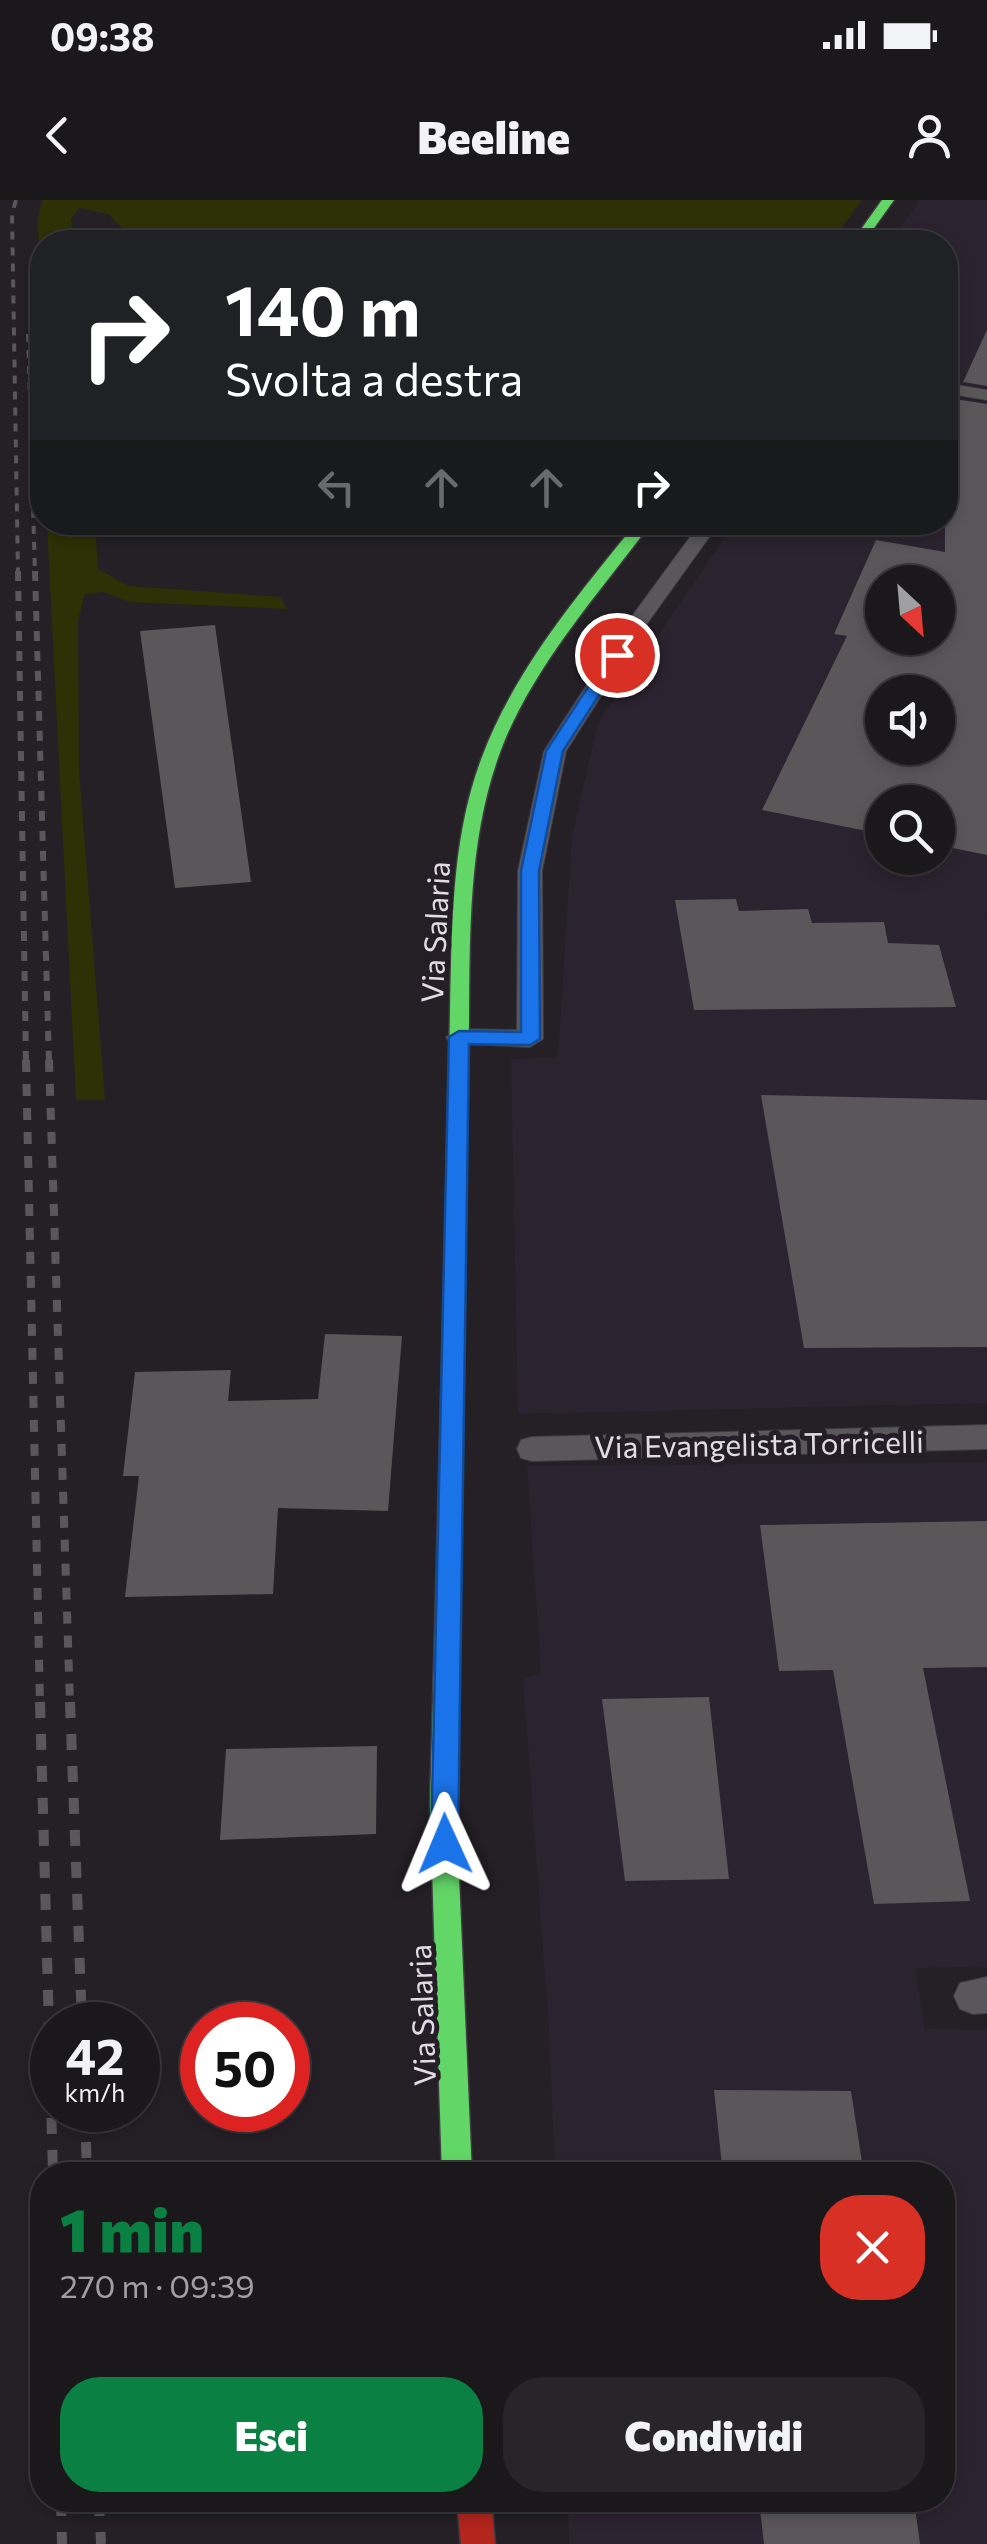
<!DOCTYPE html>
<html lang="it">
<meta charset="utf-8">
<style>
:root{--surface:#1b181c;--page:#282529;--text:#f1f3f6;--muted:#a0a0a3;--line:#39373b;--accent:#0b8043}
body{margin:0;font-family:Commissioner,sans-serif;background:var(--page);color:var(--text);height:100vh;display:flex;flex-direction:column;font-size:38px;white-space:nowrap}
*{box-sizing:border-box;margin:0}
p{font-size:32px;color:var(--muted)}
.icon{flex:none;width:55px;height:55px;fill:none;stroke:currentColor;stroke-width:2;stroke-linecap:round;stroke-linejoin:round}
.map{position:relative;flex:1;overflow:hidden}
.side{position:absolute;left:30px;top:1962px;width:925px;height:350px;display:flex;flex-direction:column;background:var(--surface);border-radius:40px;box-shadow:0 5px 15px #0003,0 0 0 2px var(--line)}
.side>*{flex:none}
.banner{position:absolute;left:30px;top:30px;width:928px;height:305px;border-radius:40px;box-shadow:0 5px 15px #0003,0 0 0 2px var(--line);background:#202124;color:#fff;overflow:hidden}
.needle{width:65px;rotate:154deg}
.fabs{position:absolute;left:865px;top:365px;display:grid;gap:20px}
.fabs a{display:grid;place-items:center;width:90px;height:90px;border-radius:50%;background:var(--surface);box-shadow:0 5px 15px #0003,0 0 0 2px var(--line);font-size:50px}
.speed{position:absolute;left:30px;top:1802px;display:flex;gap:20px;font-size:50px;font-weight:700;text-align:center}
.speed>*{display:grid;place-content:center;width:130px;height:130px;border-radius:50%;background:var(--surface);box-shadow:0 5px 15px #0003,0 0 0 2px var(--line);line-height:1}
.speed small{font-size:25px;font-weight:400}
.speed .limit{border:15px solid #d22;background:#fff;color:#111}
.pin{position:absolute;display:grid;place-items:center;width:85px;height:85px;color:#fff;margin:-42px;border:5px solid #fff;border-radius:50%;box-shadow:0 2px 10px #0007}
.me{position:absolute;width:110px;margin:-55px;rotate:359deg;stroke-linejoin:round;filter:drop-shadow(0 0 8px #0008)}
.turn{display:flex;align-items:center;gap:35px;height:210px;padding:0 30px;font-size:45px}
.turn .icon{width:130px;height:130px;stroke-width:2.5}
.turn b{display:block;font-size:70px;line-height:85px}
.lanes{display:flex;align-items:center;height:95px;padding:0 30px;background:#0003;justify-content:center;gap:50px;direction:ltr}
.lanes .off{opacity:.35}
.round{display:grid;place-items:center;flex:none;width:105px;height:105px;border-radius:40px;background:var(--page)}
.overview{display:flex;align-items:center;justify-content:space-between;height:170px;padding:0 30px}
h1{font-size:60px;font-weight:800;line-height:75px;color:var(--accent)}
.button{display:flex;gap:20px;margin-top:auto;padding:20px 30px}
.button a{flex:1;height:115px;border-radius:40px;background:var(--accent);color:#fff;font-size:40px;font-weight:800;line-height:115px;text-align:center}
.button a+a{background:var(--page);color:var(--text)}
.status{display:flex;justify-content:space-between;align-items:center;height:70px;padding:0 50px;background:var(--surface);direction:ltr}
.status svg{height:28px;fill:currentColor}
header{display:flex;justify-content:space-between;align-items:center;height:130px;padding:0 30px;background:var(--surface);font-size:45px;font-weight:800}
.map>svg:first-child{display:block}
.built{fill:#2c2330;fill-rule:evenodd}
.green{fill:#2e3005}
.building{fill:#5a565a;fill-rule:evenodd}
.lines{fill:none;stroke-linecap:round;stroke-linejoin:round}
.lane-casing{stroke:#3f3c41;stroke-width:2}
.fast-casing{stroke:#3f3c41;stroke-width:3}
.slow-casing{stroke:#3f3c41;stroke-width:3}
.jam-casing{stroke:#3f3c41;stroke-width:3}
.lane{fill:#5a575b;fill-rule:evenodd}
.fast{fill:#63d668;fill-rule:evenodd}
.slow{fill:#ff974d;fill-rule:evenodd}
.jam{fill:#b3261e;fill-rule:evenodd}
.rail-far3{stroke:#5a575c;stroke-width:4;stroke-dasharray:8 8;stroke-linecap:butt}
.rail-far2{stroke:#5a575c;stroke-width:6;stroke-dasharray:10 10;stroke-linecap:butt}
.rail-far1{stroke:#5a575c;stroke-width:8;stroke-dasharray:12 12;stroke-linecap:butt}
.rail{stroke:#5a575c;stroke-width:10;stroke-dasharray:16 16;stroke-linecap:butt}
.route{fill:#1a73e8;stroke:#114b97;stroke-width:2.5}
.labels{text-anchor:middle;dominant-baseline:central;stroke-width:10;stroke-linejoin:round;paint-order:stroke}
.street-label{font-size:30px;fill:#e1dce3;stroke:#251e28}
</style>
<div class="status"><b>09:38</b><svg viewBox="0 0 49 12"><path d="M0 12V9h3v3zM5 12V6h3v6zM10 12V3h3v9zM15 12V0h3v12zM26 1h20v11H26zM47 4h2v5h-2z"/></svg></div>
<header><svg class="icon" aria-label="back" viewBox="0 0 24 24"><path d="M15 5l-7 7 7 7"/></svg>Beeline<svg class="icon" aria-label="person" viewBox="0 0 24 24"><circle cx="12" cy="8" r="4"/><path d="M4 21q1-7 8-7t8 7"/></svg></header>
<div class="map">
<svg width="987" height="2344" viewBox="0 0 987 2344">
<rect width="100%" height="100%" fill="#242026"/>
<!-- built -->
<path class="built" d="M 919,0 L 987,0 L 987,188 L 945,182 L 945,42 L 892,42 Z
M 945,196 L 987,202 L 987,716 L 982,715 L 987,718 L 987,1203 L 518,1214 L 511,859 L 558,857 L 572,636 L 598,523 L 735,323 L 945,322 ZM 882,382 L 938,382 L 938,438 L 882,438 ZM 882,492 L 938,492 L 938,548 L 882,548 ZM 882,602 L 938,602 L 938,658 L 882,658 Z
M 987,1262 L 987,1767 L 916,1768 L 924,1829 L 987,1830 L 987,2344 L 569,2344 L 568,2300 L 942,2300 L 942,1975 L 555,1975 L 549,1830 L 523,1478 L 541,1474 L 527,1266 Z"/>
<!-- green -->
<path class="green" d="M 42,0 L 862,0 L 831,42 L 136,42 L 108,14 L 79,8 L 71,19 L 74,42 L 42,42 L 42,168 L 38,19 Z
M 47,323 L 95,323 L 98,369 L 129,386 L 280,397 L 287,409 L 130,402 L 103,392 L 85,394 L 78,420 L 79,570 L 105,900 L 76,900 Z"/>
<!-- building -->
<path class="building" d="M 987,130 L 987,186 L 963,182 Z
M 955,199 L 987,204 L 987,655 L 938,645 L 938,602 L 882,602 L 882,634 L 762,610 L 847,436 L 834,434 L 876,340 L 945,352 L 945,221 ZM 882,382 L 938,382 L 938,438 L 882,438 ZM 882,492 L 938,492 L 938,548 L 882,548 Z
M 215,425 L 251,682 L 175,688 L 140,431 Z
M 736,699 L 739,711 L 808,709 L 812,723 L 884,722 L 888,743 L 939,745 L 956,807 L 694,810 L 675,700 Z
M 761,895 L 987,900 L 987,1147 L 804,1148 Z
M 325,1134 L 402,1136 L 388,1311 L 278,1308 L 273,1394 L 125,1397 L 139,1276 L 123,1276 L 135,1172 L 231,1170 L 228,1201 L 318,1199 Z
M 987,1321 L 987,1467 L 923,1468 L 970,1701 L 874,1704 L 833,1470 L 779,1471 L 760,1325 Z
M 709,1497 L 729,1679 L 625,1681 L 602,1499 Z
M 377,1546 L 376,1634 L 220,1640 L 226,1549 Z
M 714,1890 L 851,1891 L 864,1975 L 723,1975 Z
M 759,2300 L 914,2300 L 920,2344 L 764,2344 Z"/>
<g class="lines">
<defs>
<path id="lane" d="M 945,183 L 987,190 L 987,200 L 945,193 Z
M 701,322 L 720,322 L 646,425 L 566,551 L 542,671 L 543,839 L 530,847 L 450,843 L 446,837 L 459,829 L 517,830 L 518,671 L 544,551 L 627,423 Z
M 987,1225 L 987,1249 L 532,1261 L 521,1258 L 517,1249 L 521,1240 L 532,1237 Z
M 987,1777 L 987,1813 L 973,1814 L 960,1809 L 954,1796 L 960,1783 Z"/>
<path id="fast" d="M 882,0 L 894,0 L 864,42 L 852,42 Z
M 637,322 L 652,322 C 603,388 549,448 513,522 C 468,615 470,721 469,821 C 468,882 467,943 466,1004 L 456,1011 L 446,1004 C 447,940 449,877 450,813 C 452,728 451,638 482,557 C 515,469 578,395 637,322 Z
M 447,1420 L 456,1423 L 459,1431 L 456,1607 L 472,1975 L 442,1975 L 430,1607 L 435,1431 L 438,1423 Z"/>
<path id="slow" d="M 456,997 L 466,1004 L 459,1431 L 456,1439 L 447,1442 L 438,1439 L 435,1431 L 446,1004 Z"/>
<path id="jam" d="M 457,2300 L 491,2300 L 495,2344 L 461,2344 Z"/>
</defs>
<!-- lane casing -->
<use href="#lane" class="lane-casing"/>
<!-- fast casing -->
<use href="#fast" class="fast-casing"/>
<!-- slow casing -->
<use href="#slow" class="slow-casing"/>
<!-- jam casing -->
<use href="#jam" class="jam-casing"/>
<!-- lane -->
<use href="#lane" class="lane"/>
<!-- fast -->
<use href="#fast" class="fast"/>
<!-- slow -->
<use href="#slow" class="slow"/>
<!-- jam -->
<use href="#jam" class="jam"/>
<!-- rail-far3 -->
<path class="rail-far3" d="M 16,0 L 12,14 L 18,374
M 28,134 L 35,374"/>
<!-- rail-far2 -->
<path class="rail-far2" d="M 18,371 L 26,863
M 35,371 L 49,863"/>
<!-- rail-far1 -->
<path class="rail-far1" d="M 26,860 L 40,1504
M 49,860 L 70,1504"/>
<!-- rail -->
<path class="rail" d="M 40,1502 L 53,1975
M 70,1502 L 82,1825
M 85,1910 L 87,1975
M 61,2300 L 62,2344
M 99,2300 L 101,2344"/>
</g>
<!-- route -->
<path class="route" d="M 617,450 L 625,455 L 563,551 L 539,671 L 540,839 L 530,845 L 469,844 L 458,1644 L 454,1652 L 445,1656 L 435,1652 L 431,1644 L 449,837 L 459,831 L 521,832 L 521,671 L 546,551 L 611,452 Z"/>
<g class="labels">
<!-- street labels -->
<g class="street-label">
<text transform="translate(434 732) rotate(-87)">Via Salaria</text>
<text transform="translate(759 1243) rotate(-1)">Via Evangelista Torricelli</text>
<text transform="translate(421 1815) rotate(-92)">Via Salaria</text>
</g>
</g>
</svg>
<div class="fabs">
<a><svg class="needle" viewBox="-14 -14 28 28"><path d="M0-13l5 13h-10z" fill="#e53935"/><path d="M0 13l5-13h-10z" fill="#a0a0a3"/></svg></a>
<a><svg class="icon" aria-label="sound" viewBox="0 0 24 24"><path d="M4 9h4l5-4v14l-5-4H4zM17 9q2 3 0 6"/></svg></a>
<a><svg class="icon" aria-label="search" viewBox="0 0 24 24"><circle cx="10" cy="10" r="6"/><path d="M15 15l6 6"/></svg></a>
</div>
<div class="speed"><div>42<small>km/h</small></div><div class="limit">50</div></div>
<div class="pin" style="left:617px;top:455px;background:#d93025"><svg class="icon" aria-label="arrive" viewBox="0 0 24 24"><path d="M6 21V4h12l-3 4 3 4H6"/></svg></div>
<svg class="me" style="left:445px;top:1644px" viewBox="-20 -20 40 40"><path d="M0-17L14 15 0 8-14 15z" fill="#1a73e8" stroke="#fff" stroke-width="4"/></svg>
<div class="banner">
<div class="turn"><svg class="icon" aria-label="right" viewBox="0 0 24 24"><path d="M7 20v-9h11M14 6l5 5-5 5"/></svg><div><b>140 m</b>Svolta a destra</div></div>
<div class="lanes"><svg class="icon off" aria-label="left" viewBox="0 0 24 24"><path d="M17 20v-9H6M10 6l-5 5 5 5"/></svg><svg class="icon off" aria-label="ahead" viewBox="0 0 24 24"><path d="M12 20V5M6 11l6-6 6 6"/></svg><svg class="icon off" aria-label="ahead" viewBox="0 0 24 24"><path d="M12 20V5M6 11l6-6 6 6"/></svg><svg class="icon" aria-label="right" viewBox="0 0 24 24"><path d="M7 20v-9h11M14 6l5 5-5 5"/></svg></div>
</div>
<section class="side">
<div class="overview"><div><h1>1 min</h1><p>270 m · 09:39</p></div><a class="round" style="background:#d93025;color:#fff"><svg class="icon" aria-label="close" viewBox="0 0 24 24"><path d="M6 6l12 12M18 6L6 18"/></svg></a></div>
<div class="button"><a>Esci</a><a>Condividi</a></div>
</section>
</div>
